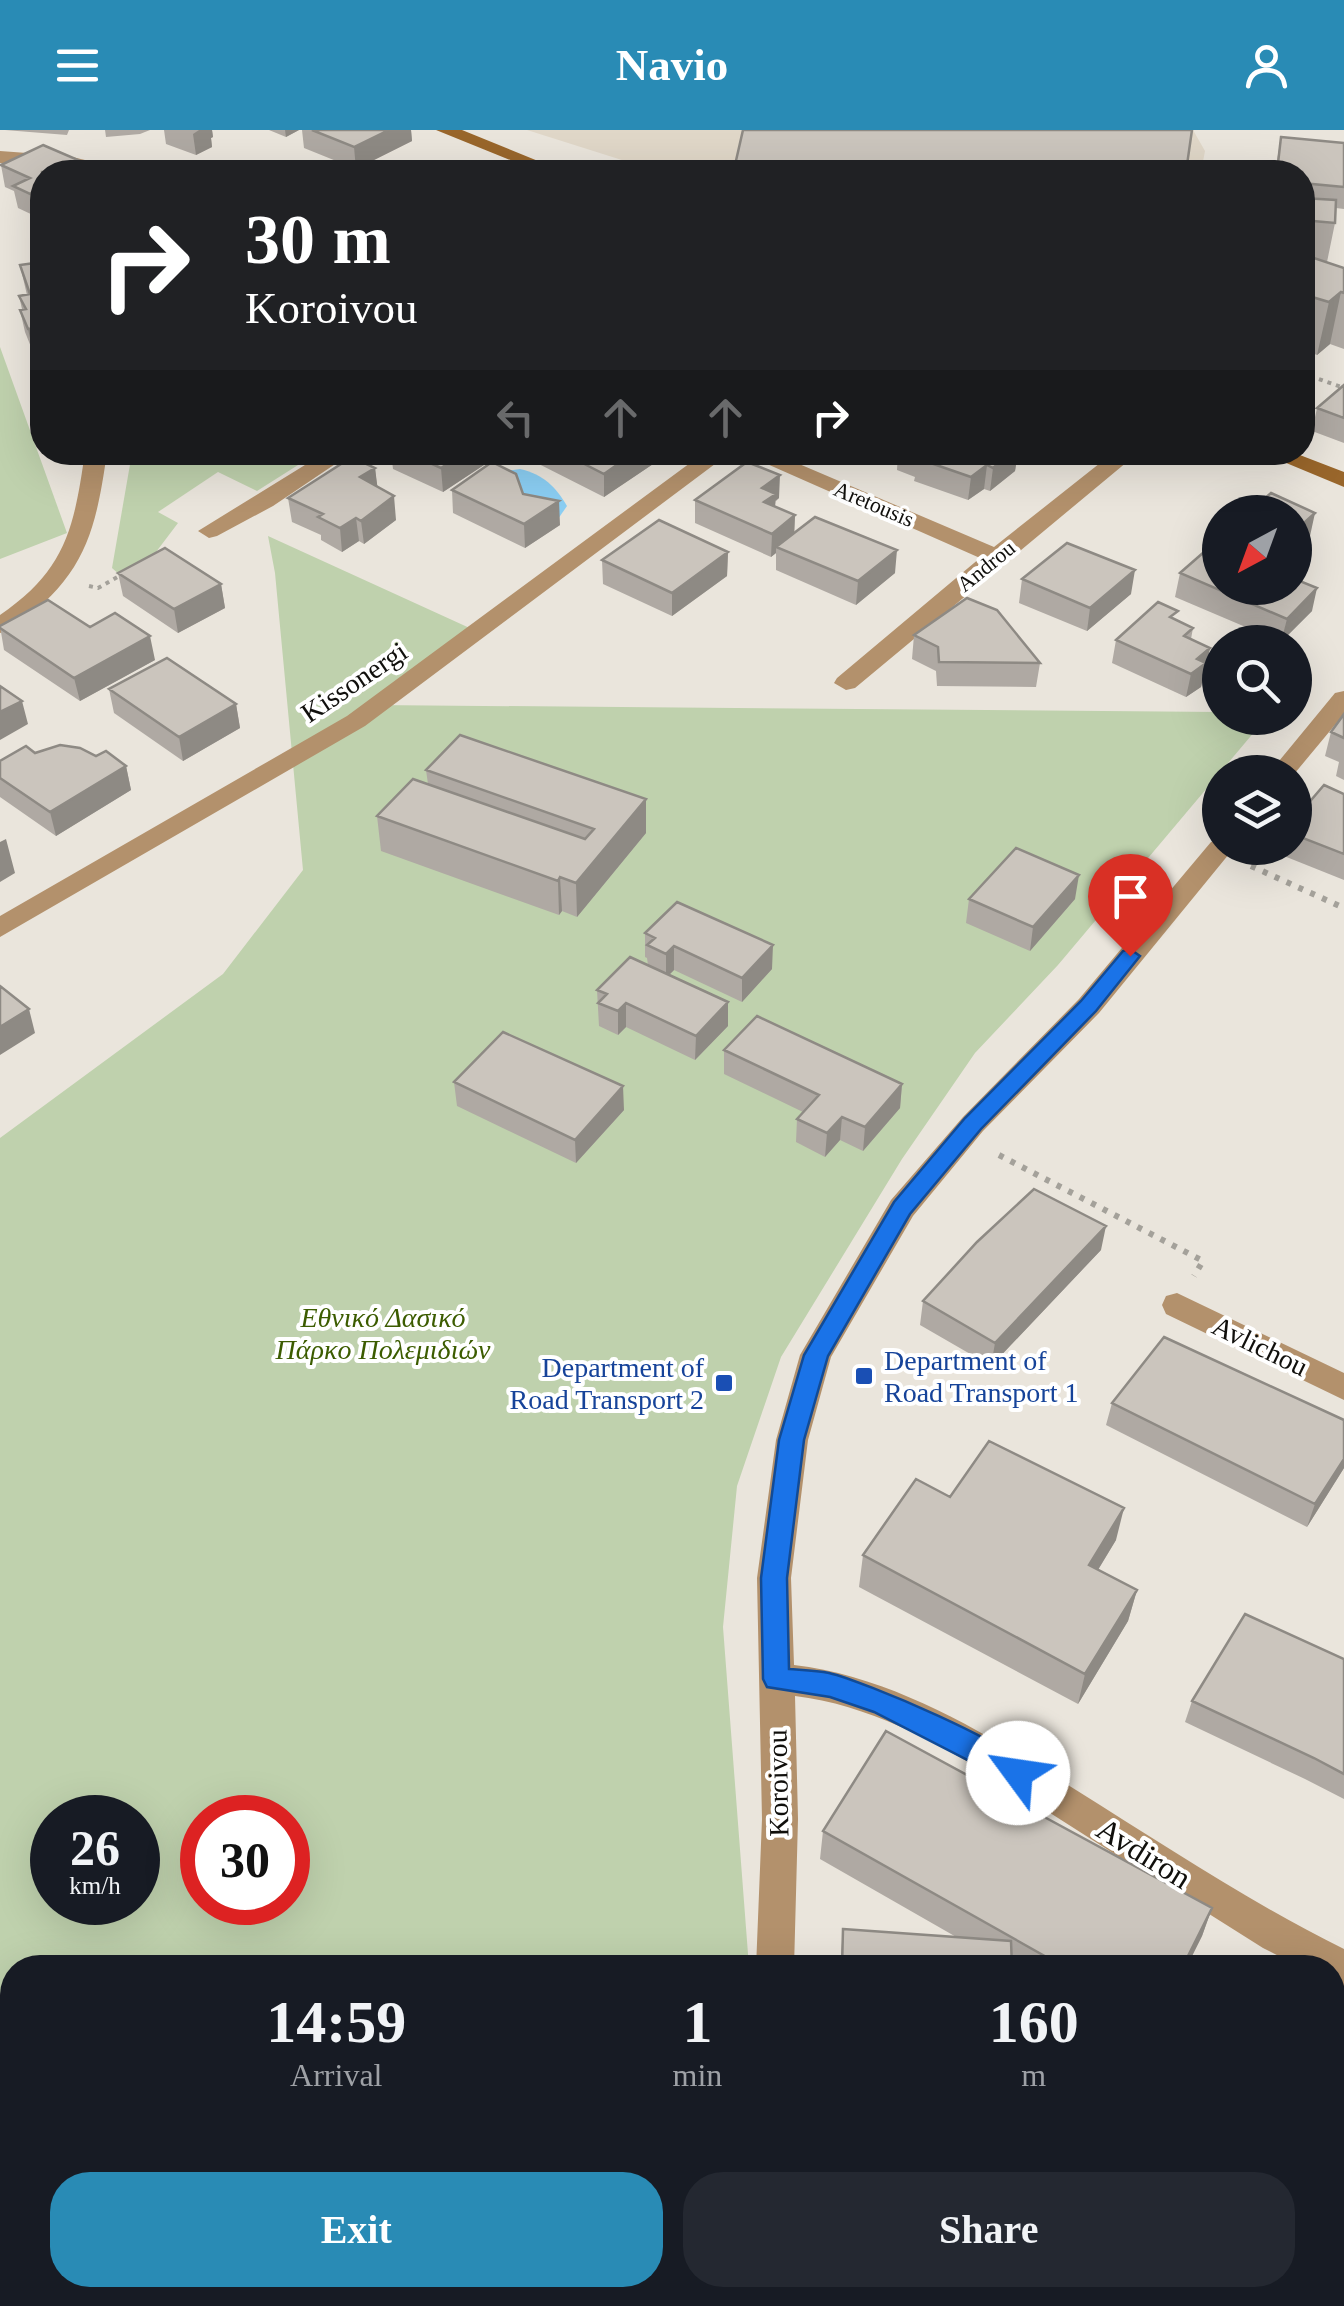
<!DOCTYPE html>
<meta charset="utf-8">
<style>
:root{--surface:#171b24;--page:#242831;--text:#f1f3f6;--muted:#9ea1a6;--accent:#298bb5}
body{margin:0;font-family:Georgia,serif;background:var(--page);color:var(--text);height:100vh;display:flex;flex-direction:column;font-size:38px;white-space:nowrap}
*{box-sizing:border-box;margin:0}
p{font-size:32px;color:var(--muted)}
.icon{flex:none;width:55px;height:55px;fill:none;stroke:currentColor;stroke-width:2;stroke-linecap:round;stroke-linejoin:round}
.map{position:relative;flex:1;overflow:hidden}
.panel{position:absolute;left:0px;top:1825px;width:1345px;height:352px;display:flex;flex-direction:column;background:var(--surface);border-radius:40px 40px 0 0;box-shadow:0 10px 40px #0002}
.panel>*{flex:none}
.banner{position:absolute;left:30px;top:30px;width:1285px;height:305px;border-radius:40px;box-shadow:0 10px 40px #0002;background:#202124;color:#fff;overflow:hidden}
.needle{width:65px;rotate:221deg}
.buttons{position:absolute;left:1202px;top:365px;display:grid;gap:20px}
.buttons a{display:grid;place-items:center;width:110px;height:110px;border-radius:50%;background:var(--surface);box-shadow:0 10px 40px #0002;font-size:50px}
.speed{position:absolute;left:30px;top:1665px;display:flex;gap:20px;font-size:50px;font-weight:700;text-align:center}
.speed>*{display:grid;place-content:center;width:130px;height:130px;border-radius:50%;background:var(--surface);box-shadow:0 10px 40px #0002;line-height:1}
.speed small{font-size:25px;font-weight:400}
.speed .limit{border:15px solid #d22;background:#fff;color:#111}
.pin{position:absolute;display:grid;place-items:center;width:85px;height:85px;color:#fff;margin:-102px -42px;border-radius:50% 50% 50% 0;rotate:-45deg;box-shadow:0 0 10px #0007}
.pin .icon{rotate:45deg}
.me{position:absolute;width:110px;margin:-55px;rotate:301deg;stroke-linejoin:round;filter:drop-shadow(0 0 8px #0008)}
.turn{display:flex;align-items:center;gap:35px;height:210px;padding:0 50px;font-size:45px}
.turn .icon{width:130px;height:130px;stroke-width:2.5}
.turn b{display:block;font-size:70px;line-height:85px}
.lanes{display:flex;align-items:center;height:95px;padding:0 50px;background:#0003;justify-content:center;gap:50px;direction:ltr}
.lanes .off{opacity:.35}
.eta{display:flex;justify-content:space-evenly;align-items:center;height:170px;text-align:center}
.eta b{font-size:60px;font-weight:700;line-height:70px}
.action{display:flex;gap:20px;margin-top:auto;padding:20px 50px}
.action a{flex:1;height:115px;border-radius:40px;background:var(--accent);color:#fff;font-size:40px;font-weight:700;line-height:115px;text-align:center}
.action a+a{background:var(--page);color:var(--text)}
header{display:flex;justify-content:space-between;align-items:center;height:130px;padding:0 50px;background:var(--accent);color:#fff;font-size:45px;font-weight:700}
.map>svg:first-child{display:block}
.built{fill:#e0d7c8}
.green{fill:#bfd1ad;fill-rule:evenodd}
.water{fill:#8bcef3}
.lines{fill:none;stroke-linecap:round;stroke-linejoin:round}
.path-far2{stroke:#a4a19a;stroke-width:4;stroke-dasharray:4 5;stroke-linecap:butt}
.path-far1{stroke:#a4a19a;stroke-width:6;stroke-dasharray:5 8;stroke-linecap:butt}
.path{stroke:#a4a19a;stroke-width:8;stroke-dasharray:6 9;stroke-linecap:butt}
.street{fill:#b3916c;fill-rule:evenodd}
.secondary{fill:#99662b;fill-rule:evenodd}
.wall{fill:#afa9a3}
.shaded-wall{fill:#8e8a84}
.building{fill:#cbc5bd;stroke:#8e8a84;stroke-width:2.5}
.route{fill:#1a73e8;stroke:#114b97;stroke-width:2.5}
.transit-dot{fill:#1a4fb4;stroke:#fff;stroke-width:4}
.labels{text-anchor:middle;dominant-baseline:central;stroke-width:8;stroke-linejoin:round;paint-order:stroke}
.far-street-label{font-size:22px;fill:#100f0c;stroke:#fff}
.street-label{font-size:28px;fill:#100f0c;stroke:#fff}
.park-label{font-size:28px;font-style:italic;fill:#3c5c00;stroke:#fff}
.transit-label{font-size:28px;fill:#164399;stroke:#fff;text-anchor:start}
.near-street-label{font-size:32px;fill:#100f0c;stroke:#fff}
</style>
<header><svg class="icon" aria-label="menu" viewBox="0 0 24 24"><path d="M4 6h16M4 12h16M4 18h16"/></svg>Navio<svg class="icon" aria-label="person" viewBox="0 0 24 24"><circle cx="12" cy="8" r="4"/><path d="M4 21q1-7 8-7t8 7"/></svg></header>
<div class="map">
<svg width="1344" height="2176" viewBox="0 0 1344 2176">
<rect width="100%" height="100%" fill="#eae5dc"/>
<!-- built -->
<path class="built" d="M 527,0 L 1193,0 L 1205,21 L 1201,42 L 647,42 L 625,31 Z"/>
<!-- green -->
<path class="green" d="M 0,217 L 67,403 L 0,429 Z
M 132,323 L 317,323 L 257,361 L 218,342 L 158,382 L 178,393 L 131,455 L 112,438 Z
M 268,406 L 474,500 L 374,575 L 1220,582 L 1220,588 L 1266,588 L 1058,835 L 975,923 L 902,1029 L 781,1227 L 737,1356 L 723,1497 L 749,1837 L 12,1838 L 12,2165 L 858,2165 L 854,2176 L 0,2176 L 0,1008 L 223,844 L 303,740 L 275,443 ZM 52,1688 L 138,1688 L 138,1772 L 52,1772 ZM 202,1688 L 288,1688 L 288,1772 L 202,1772 Z"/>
<!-- water -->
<path class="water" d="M 520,339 C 543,344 556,357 567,376 L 558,389 L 528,383 L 507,341 Z"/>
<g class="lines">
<!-- path-far2 -->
<path class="path-far2" d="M 1302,243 L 1344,258
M 89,456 L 98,458 L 123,444"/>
<!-- path-far1 -->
<path class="path-far1" d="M 1251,736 L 1344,778
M 999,1025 L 1203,1131 L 1194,1146"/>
<!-- path -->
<path class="path" d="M 0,1864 L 12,1871
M 595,2165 L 617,2176"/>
<!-- street -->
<path class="street" d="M 0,21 L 68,26 L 119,38 L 121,42 L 0,33 Z
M 85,322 L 107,322 C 95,409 82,450 8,501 L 0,503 L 0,485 C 66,440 74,398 85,322 Z
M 326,322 L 353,322 L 273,376 L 217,406 L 209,408 L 198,401 Z
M 705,322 L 731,322 L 365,596 L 0,807 L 0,786 L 347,586 Z
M 740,322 L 771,322 L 994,417 L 1114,322 L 1139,322 L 855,558 L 846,560 L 834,553 L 837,548 L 980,428 Z
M 1344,561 L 1344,584 L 1295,643 L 1270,642 L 1335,563 Z
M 1220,710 L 1220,718 L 1233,718 L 1229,724 L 1099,883 L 983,1001 L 913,1086 L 831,1227 L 808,1310 L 791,1448 L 794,1535 C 896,1547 990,1606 1076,1660 C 1164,1715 1251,1773 1344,1819 L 1344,1857 L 1332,1853 L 1332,1838 L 1302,1838 L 1263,1818 C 1198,1777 1133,1736 1069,1695 C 985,1642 895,1578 795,1566 L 798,1689 L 794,1838 L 756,1838 L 762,1689 L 757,1448 L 776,1310 L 800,1225 L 891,1070 L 963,987 L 1079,869 L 1211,712 Z
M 1177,1163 L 1344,1243 L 1344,1270 L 1166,1184 L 1162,1175 L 1166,1166 Z
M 726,2165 L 768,2165 L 766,2176 L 724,2176 Z"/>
<!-- secondary -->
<path class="secondary" d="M 436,0 L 462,0 L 565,42 L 540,42 Z
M 1260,322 L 1292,322 L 1344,342 L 1344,357 Z"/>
</g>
<!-- wall -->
<path class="wall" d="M 5,0 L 69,0 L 67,5 Z
M 105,0 L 150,0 L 140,4 L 106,7 Z
M 164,0 L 212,0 L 213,7 L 211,8 L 212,17 L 196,25 L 166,14 Z
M 269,0 L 299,0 L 286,7 Z
M 302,0 L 411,0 L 412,11 L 356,39 L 304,18 Z
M 1281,7 L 1344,13 L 1344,79 L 1336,78 L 1335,93 L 1327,132 L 1344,138 L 1344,219 L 1330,214 L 1317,225 L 1302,219 L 1302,42 L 1275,42 Z
M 1,35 L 92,36 L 94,42 L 42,42 L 42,83 L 35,86 L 18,78 L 14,61 L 5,57 Z
M 735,35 L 1186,42 L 735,42 Z
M 42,132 L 42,220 L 33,222 L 25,202 L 20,180 L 22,179 L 19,166 L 27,165 L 20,135 Z
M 1344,255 L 1344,313 L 1312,301 L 1317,278 Z
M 391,322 L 489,322 L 490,331 L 443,362 L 393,339 Z
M 527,322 L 665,322 L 662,328 L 604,367 L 527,328 Z
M 898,322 L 1018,322 L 1015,341 L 990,361 L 984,359 L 968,370 L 914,351 L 915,347 L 897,340 Z
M 375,338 L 377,357 L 396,390 L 364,414 L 359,411 L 342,422 L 321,410 L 321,405 L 292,392 L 288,368 Z
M 452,360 L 523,364 L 560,395 L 525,418 L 453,383 Z
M 779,368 L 776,371 L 775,377 L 795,385 L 794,403 L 895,443 L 856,475 L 776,440 L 776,423 L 771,427 L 695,393 L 695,370 Z
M 728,422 L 727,446 L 672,486 L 603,454 L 602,430 Z
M 118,443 L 221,454 L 225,478 L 178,503 L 123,466 Z
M 1180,443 L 1312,481 L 1281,512 L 1175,467 Z
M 1022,449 L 1131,464 L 1087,501 L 1019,473 Z
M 1176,490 L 1193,498 L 1191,509 L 1210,518 L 1201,557 L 1186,567 L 1112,533 L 1116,510 Z
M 0,496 L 90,497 L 155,530 L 80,571 L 4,520 Z
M 914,505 L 1040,533 L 1036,557 L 937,556 L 936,541 L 912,529 Z
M 109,559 L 236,574 L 240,598 L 183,631 L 114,583 Z
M 1344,584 L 1344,650 L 1336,646 L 1339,632 L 1325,626 L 1331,602 Z
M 35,623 L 96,626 L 126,636 L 131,660 L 56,706 L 0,667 L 0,631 Z
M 426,640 L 646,669 L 646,703 L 577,787 L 562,781 L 559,785 L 381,721 L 377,686 L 428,654 Z
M 1344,664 L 1344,750 L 1279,724 L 1280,718 L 1295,718 L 1295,689 Z
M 969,769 L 1075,769 L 1030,821 L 966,793 Z
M 645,803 L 772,839 L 742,872 L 674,840 L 669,845 L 728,872 L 728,896 L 695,930 L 626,897 L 618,905 L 599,896 L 597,860 L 648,835 L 647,828 L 645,827 Z
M 724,920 L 902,954 L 900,978 L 863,1021 L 840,1010 L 825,1027 L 796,1012 L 797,989 L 803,982 L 724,944 Z
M 454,952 L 624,980 L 576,1033 L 457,976 Z
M 1101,1120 L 991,1236 L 920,1195 L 923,1171 Z
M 1112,1273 L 1344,1290 L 1344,1338 L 1307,1397 L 1106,1295 Z
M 950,1367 L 1116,1410 L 1098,1440 L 1137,1460 L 1128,1491 L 1078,1574 L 859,1457 L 863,1425 Z
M 1344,1529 L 1344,1669 L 1305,1649 L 1185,1592 L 1192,1571 Z
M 823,1701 L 1212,1778 L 1202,1806 L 1186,1838 L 840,1838 L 843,1799 L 958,1808 L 820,1729 Z"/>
<!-- shaded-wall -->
<path class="shaded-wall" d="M 199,0 L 212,0 L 213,7 L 211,8 L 212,17 L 196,25 L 193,4 Z
M 285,0 L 299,0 L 286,7 Z
M 389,0 L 411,0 L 412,11 L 356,39 L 354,17 Z
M 42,59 L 42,83 L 35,86 L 30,64 Z
M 1341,162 L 1330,214 L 1317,225 L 1329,172 Z
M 42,197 L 42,220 L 33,222 L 28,199 Z
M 466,322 L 489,322 L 490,331 L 443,362 L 441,338 Z
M 635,322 L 665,322 L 662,328 L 604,367 L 604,344 Z
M 1012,322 L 1018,322 L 1015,341 L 990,361 L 993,338 Z
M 987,335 L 984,359 L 968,370 L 971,347 Z
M 375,338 L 378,361 L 360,347 Z
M 780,345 L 779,368 L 775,371 L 775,387 L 763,395 L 762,358 Z
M 394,366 L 396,390 L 364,414 L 361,391 Z
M 559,371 L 560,395 L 525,418 L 524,394 Z
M 1315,383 L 1310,406 L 1295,420 L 1295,401 Z
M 795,385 L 794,409 L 776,417 L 776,423 L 771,427 L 772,404 Z
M 356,388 L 359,411 L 342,422 L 340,398 Z
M 897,420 L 895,443 L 856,475 L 858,451 Z
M 728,422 L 727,446 L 672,486 L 672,463 Z
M 1135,440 L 1131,464 L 1087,501 L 1090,478 Z
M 221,454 L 225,478 L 178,503 L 174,479 Z
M 1317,458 L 1312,481 L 1281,512 L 1287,489 Z
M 150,506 L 155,530 L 80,571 L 74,548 Z
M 1210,518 L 1201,557 L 1186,567 L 1191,544 L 1197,529 Z
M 22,571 L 28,594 L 0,610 L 0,582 Z
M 236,574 L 240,598 L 183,631 L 179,607 Z
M 126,636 L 131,660 L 56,706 L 50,682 Z
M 646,669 L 646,703 L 577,787 L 576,753 Z
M 6,709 L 15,743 L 0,752 L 0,712 Z
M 1079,745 L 1075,769 L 1030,821 L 1033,797 Z
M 560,747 L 562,781 L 559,785 L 558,751 Z
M 773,815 L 772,839 L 742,872 L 742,848 Z
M 674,816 L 674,840 L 666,848 L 666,824 Z
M 728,872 L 728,896 L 695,930 L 696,906 Z
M 626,873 L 626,897 L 618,905 L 618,881 Z
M 29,879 L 35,903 L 0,925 L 0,897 Z
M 902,954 L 900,978 L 863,1021 L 865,997 Z
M 623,956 L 624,980 L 576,1033 L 575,1010 Z
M 842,987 L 840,1010 L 825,1027 L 827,1003 Z
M 1106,1096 L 1101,1120 L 991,1236 L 995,1213 Z
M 1344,1329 L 1344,1338 L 1307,1397 L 1315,1374 Z
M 1124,1378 L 1116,1410 L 1082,1466 L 1089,1435 Z
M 1137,1460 L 1128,1491 L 1078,1574 L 1085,1544 Z
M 1212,1778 L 1202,1806 L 1186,1838 L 1182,1838 Z
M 1344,2001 L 1344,2008 L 1332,2021 L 1332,2014 Z"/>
<!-- building -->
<path class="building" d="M 312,0 L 389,0 L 354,17 Z
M 743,0 L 1192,0 L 1186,42 L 781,42 L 784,37 L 735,35 Z
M 1281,7 L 1344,13 L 1344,57 L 1302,53 L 1302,42 L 1277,42 Z
M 43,15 L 92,36 L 88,38 L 92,39 L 86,42 L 42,42 L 42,59 L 30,64 L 13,56 L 30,48 L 1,35 Z
M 1302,68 L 1336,70 L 1335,93 L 1302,90 Z
M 1302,124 L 1344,138 L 1344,163 L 1341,162 L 1329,172 L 1302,164 Z
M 42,132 L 42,197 L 28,199 L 20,180 L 26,179 L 19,166 L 30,164 L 20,135 Z
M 1344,255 L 1344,288 L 1317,278 Z
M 406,322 L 466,322 L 441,338 Z
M 561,322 L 635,322 L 604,344 Z
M 913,322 L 1012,322 L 993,338 L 987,335 L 971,347 L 916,328 L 919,325 Z
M 352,327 L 375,338 L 360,347 L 394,366 L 361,391 L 356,388 L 340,398 L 318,387 L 323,384 L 288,368 Z
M 492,332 L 516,344 L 523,364 L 559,371 L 524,394 L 452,360 Z
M 747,332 L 780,345 L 762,358 L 776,364 L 764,372 L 795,385 L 772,404 L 695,370 Z
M 1271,363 L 1315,383 L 1295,401 L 1295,382 L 1249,382 Z
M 815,387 L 897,420 L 858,451 L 776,417 Z
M 659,390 L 728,422 L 672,463 L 602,430 Z
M 1220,408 L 1220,458 L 1295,458 L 1295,449 L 1317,458 L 1287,489 L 1180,443 Z
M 1067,413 L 1135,440 L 1090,478 L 1022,449 Z
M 165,418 L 221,454 L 174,479 L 118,443 Z
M 967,468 L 997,480 L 1040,533 L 939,532 L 938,517 L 914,505 Z
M 48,470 L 90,497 L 115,483 L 150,506 L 74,548 L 0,498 L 0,496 Z
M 1158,472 L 1178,481 L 1170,487 L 1193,498 L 1184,506 L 1210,518 L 1197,529 L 1206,533 L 1191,544 L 1116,510 Z
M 167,528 L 236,574 L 179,607 L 109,559 Z
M 0,556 L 22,571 L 0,582 Z
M 1344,584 L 1344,608 L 1331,602 Z
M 460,605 L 646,669 L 576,753 L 560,747 L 558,751 L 377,686 L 413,649 L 585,709 L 594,699 L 426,640 Z
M 60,615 L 80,618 L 96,626 L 106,621 L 126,636 L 50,682 L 0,648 L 0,631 L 26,616 L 35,623 Z
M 1324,655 L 1344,664 L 1344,724 L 1295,705 L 1295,689 Z
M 1016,718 L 1079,745 L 1033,797 L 969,769 Z
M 677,772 L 773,815 L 742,848 L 674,816 L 666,824 L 647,815 L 655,808 L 645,803 Z
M 630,827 L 728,872 L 696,906 L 626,873 L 618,881 L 598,873 L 607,864 L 597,860 Z
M 0,856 L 29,879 L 0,897 Z
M 757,886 L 902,954 L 865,997 L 842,987 L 827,1003 L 797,989 L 819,965 L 724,920 Z
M 503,902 L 623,956 L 575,1010 L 454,952 Z
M 1034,1059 L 1106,1096 L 995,1213 L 923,1171 L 977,1112 Z
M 1164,1207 L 1344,1290 L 1344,1329 L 1315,1374 L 1112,1273 Z
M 989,1311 L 1124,1378 L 1089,1435 L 1137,1460 L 1085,1544 L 863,1425 L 916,1349 L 950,1367 Z
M 1245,1484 L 1344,1529 L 1344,1644 L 1314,1628 L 1192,1571 Z
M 886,1601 L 1212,1778 L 1182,1838 L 1066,1838 L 823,1701 Z
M 843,1799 L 1011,1811 L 1012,1838 L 842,1838 Z
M 1332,1882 L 1344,1893 L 1344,2001 L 1332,2014 Z"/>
<!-- route -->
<path class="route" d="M 1130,819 L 1140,826 L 1096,881 L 981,999 L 910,1084 L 828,1226 L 804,1310 L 787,1448 L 789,1539 C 802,1540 816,1540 829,1543 C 863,1551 1019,1616 1032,1643 L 1028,1652 L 1018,1656 L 874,1582 L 830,1567 L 767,1557 L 763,1549 L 761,1448 L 779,1310 L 804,1225 L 894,1072 L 965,988 L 1081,871 L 1123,821 Z"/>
<!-- markers -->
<g class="transit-dot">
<rect x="854" y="1236" width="20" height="20" rx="5"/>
<rect x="714" y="1243" width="20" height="20" rx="5"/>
</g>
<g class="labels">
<!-- far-street labels -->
<g class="far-street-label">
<text transform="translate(874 374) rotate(23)">Aretousis</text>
<text transform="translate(986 436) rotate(-39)">Androu</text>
</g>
<!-- street labels -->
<g class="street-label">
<text transform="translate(354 552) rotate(-34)">Kissonergi</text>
<text transform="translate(1260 1216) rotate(26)">Avlichou</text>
<text transform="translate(778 1653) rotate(-91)">Koroivou</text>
</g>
<!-- park labels -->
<g class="park-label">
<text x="383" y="1187">Εθνικό Δασικό<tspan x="383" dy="32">Πάρκο Πολεμιδιών</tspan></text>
</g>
<!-- transit labels -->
<g class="transit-label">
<text x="884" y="1230">Department of<tspan x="884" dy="32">Road Transport 1</tspan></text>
<text x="704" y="1237" text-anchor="end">Department of<tspan x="704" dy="32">Road Transport 2</tspan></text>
</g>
<!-- near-street labels -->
<g class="near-street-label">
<text transform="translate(1144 1723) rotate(32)">Avdiron</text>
</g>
</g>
</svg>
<div class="buttons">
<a><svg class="needle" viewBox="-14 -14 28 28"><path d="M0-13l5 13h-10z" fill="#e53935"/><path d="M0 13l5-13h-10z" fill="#9ea1a6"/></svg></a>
<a><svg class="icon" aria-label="search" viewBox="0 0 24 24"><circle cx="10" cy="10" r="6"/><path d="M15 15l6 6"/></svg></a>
<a><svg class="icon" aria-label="layers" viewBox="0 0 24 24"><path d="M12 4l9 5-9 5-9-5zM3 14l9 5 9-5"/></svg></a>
</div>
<div class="speed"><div>26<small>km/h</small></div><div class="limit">30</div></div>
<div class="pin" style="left:1130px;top:826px;background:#d93025"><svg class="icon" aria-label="arrive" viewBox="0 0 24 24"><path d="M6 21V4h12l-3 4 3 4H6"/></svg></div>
<svg class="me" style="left:1018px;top:1643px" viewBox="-20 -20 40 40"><circle r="19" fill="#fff"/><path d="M0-13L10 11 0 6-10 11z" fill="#1a73e8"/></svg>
<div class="banner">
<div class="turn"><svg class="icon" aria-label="right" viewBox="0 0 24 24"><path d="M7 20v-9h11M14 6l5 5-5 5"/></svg><div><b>30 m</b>Koroivou</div></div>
<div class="lanes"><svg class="icon off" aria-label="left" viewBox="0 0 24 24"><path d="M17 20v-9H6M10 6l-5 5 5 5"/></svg><svg class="icon off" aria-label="ahead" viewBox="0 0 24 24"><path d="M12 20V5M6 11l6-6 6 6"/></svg><svg class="icon off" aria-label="ahead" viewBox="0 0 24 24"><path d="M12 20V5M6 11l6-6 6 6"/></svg><svg class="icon" aria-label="right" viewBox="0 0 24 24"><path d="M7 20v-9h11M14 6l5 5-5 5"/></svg></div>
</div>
<section class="panel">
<div class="eta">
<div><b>14:59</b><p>Arrival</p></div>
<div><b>1</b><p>min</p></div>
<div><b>160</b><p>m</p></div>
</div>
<div class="action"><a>Exit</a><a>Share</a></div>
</section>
</div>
